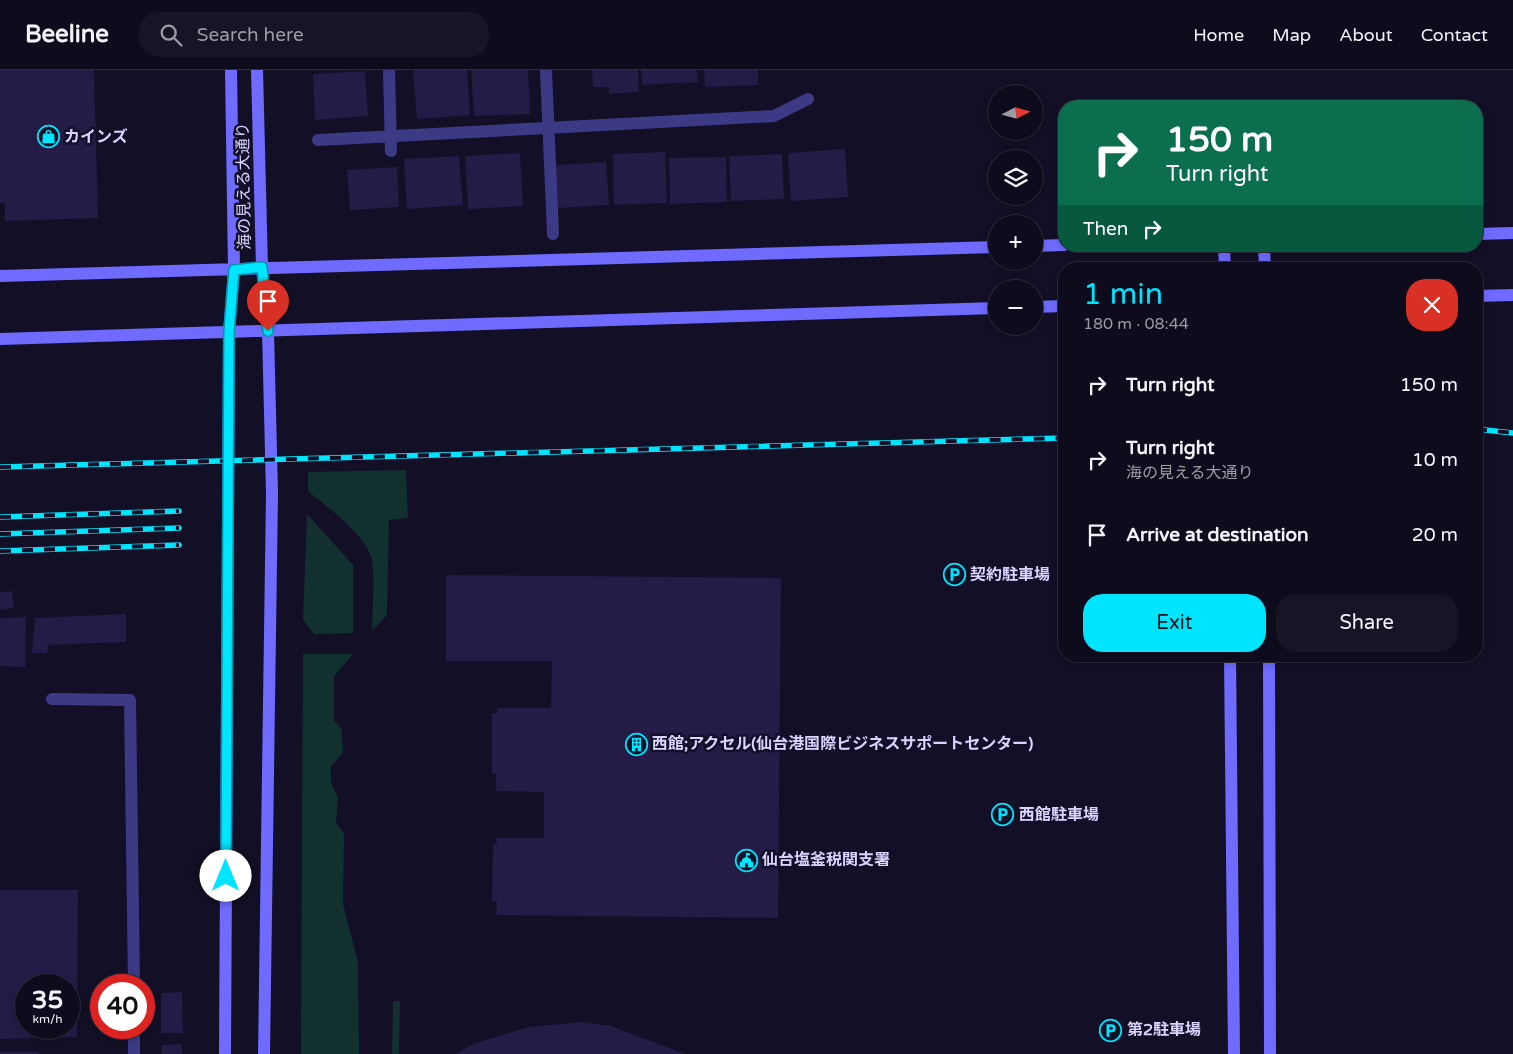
<!DOCTYPE html>
<meta charset="utf-8">
<style>
:root{--surface:#0e0b1c;--page:#171425;--text:#f1f3f6;--muted:#9b9ba3;--line:#2e2b3b;--accent:#00e5ff}
body{margin:0;font-family:"Varela Round","Noto Sans JP",sans-serif;background:var(--page);color:var(--text);height:100vh;display:flex;flex-direction:column;font-size:19px;white-space:nowrap}
*{box-sizing:border-box;margin:0}
p{font-size:16px;color:var(--muted)}
.icon{flex:none;width:28px;height:28px;fill:none;stroke:currentColor;stroke-width:2;stroke-linecap:round;stroke-linejoin:round}
.map{position:relative;flex:1;overflow:hidden}
.drawer{position:absolute;left:1058px;top:192px;width:425px;height:400px;display:flex;flex-direction:column;background:var(--surface);border-radius:20px;box-shadow:0 2px 8px #0003,0 0 0 1px var(--line)}
.drawer>*{flex:none}
.top-card{position:absolute;left:1058px;top:30px;width:425px;height:152px;border-radius:20px;box-shadow:0 2px 8px #0003,0 0 0 1px var(--line);background:#0b6e4f;color:#fff;overflow:hidden}
.needle{width:32px;rotate:84deg}
.fabs{position:absolute;left:988px;top:15px;display:grid;gap:10px}
.fabs a{display:grid;place-items:center;width:55px;height:55px;border-radius:50%;background:var(--surface);box-shadow:0 2px 8px #0003,0 0 0 1px var(--line);font-size:25px}
.speed{position:absolute;left:15px;top:904px;display:flex;gap:10px;font-size:25px;font-weight:700;text-align:center}
.speed>*{display:grid;place-content:center;width:65px;height:65px;border-radius:50%;background:var(--surface);box-shadow:0 2px 8px #0003,0 0 0 1px var(--line);line-height:1}
.speed small{font-size:12px;font-weight:400}
.speed .limit{border:8px solid #d22;background:#fff;color:#111}
.pin{position:absolute;display:grid;place-items:center;width:42px;height:42px;color:#fff;margin:-51px -21px;border-radius:50% 50% 50% 0;rotate:-45deg;box-shadow:0 0 5px #0007}
.pin .icon{rotate:45deg}
.me{position:absolute;width:55px;margin:-28px;rotate:0deg;stroke-linejoin:round;filter:drop-shadow(0 0 4px #0008)}
.turn{display:flex;align-items:center;gap:18px;height:105px;padding:0 25px;font-size:22px}
.turn .icon{width:65px;height:65px;stroke-width:2.5}
.turn b{display:block;font-size:35px;line-height:42px}
.then{display:flex;align-items:center;height:48px;padding:0 25px;background:#0003;gap:10px;font-size:19px}
.round{display:grid;place-items:center;flex:none;width:52px;height:52px;border-radius:20px;background:var(--page)}
.head{display:flex;align-items:center;justify-content:space-between;height:85px;padding:0 25px}
h1{font-size:30px;font-weight:600;line-height:38px;color:var(--accent)}
.cta{display:flex;gap:10px;margin-top:auto;padding:10px 25px}
.cta a{flex:1;height:58px;border-radius:20px;background:var(--accent);color:#111;font-size:20px;font-weight:600;line-height:58px;text-align:center}
.cta a+a{background:var(--page);color:var(--text)}
ul{padding:0;list-style:none}
li{display:flex;align-items:center;gap:15px;height:75px;padding:0 25px}
li div{flex:1}
li b{display:block;font-size:19px}
li em{font-style:normal}
header{display:flex;align-items:center;gap:30px;box-sizing:border-box;height:70px;padding:0 25px;background:var(--surface);border-bottom:1px solid var(--line)}
header strong{font-size:24px}
nav{display:flex;gap:28px;margin-inline-start:auto;font-size:18px}
.search{width:350px;height:45px;background:var(--page);display:flex;align-items:center;gap:12px;box-sizing:border-box;padding:0 18px;border-radius:20px;color:var(--muted);font-size:19px}
.map>svg:first-child{display:block}
.green{fill:#12302f}
.building{fill:#241b47;fill-rule:evenodd}
.lines{fill:none;stroke-linecap:round;stroke-linejoin:round}
.lane{stroke:#3d3a85;stroke-width:12}
.street{stroke:#3d3a85;stroke-width:12}
.secondary{stroke:#6f6bff;stroke-width:12}
.rail-casing{stroke:#00e5ff;stroke-width:5.5}
.rail{stroke:#130f26;stroke-width:4;stroke-dasharray:11;stroke-linecap:butt}
.route-casing{stroke:#0095a6;stroke-width:12}
.route{stroke:#00e5ff;stroke-width:9}
.labels{text-anchor:middle;dominant-baseline:central;stroke-width:5;stroke-linejoin:round;paint-order:stroke}
.poi-label{font-size:16px;font-weight:bold;fill:#d9d4ff;stroke:#130f26;text-anchor:start}
.street-label{font-size:16px;fill:#d9d4ff;stroke:#130f26}
</style>
<header>
<strong>Beeline</strong>
<div class="search"><svg class="icon" aria-label="search" viewBox="0 0 24 24"><circle cx="10" cy="10" r="6"/><path d="M15 15l6 6"/></svg>Search here</div>
<nav><a>Home</a><a>Map</a><a>About</a><a>Contact</a></nav>
</header>
<div class="map">
<svg width="1513" height="984" viewBox="0 0 1513 984">
<rect width="100%" height="100%" fill="#130f26"/>
<!-- green -->
<path class="green" d="M 406,400 L 408,448 L 389,450 L 387,545 L 372,561 C 372,539 375,514 372,491 C 369,467 326,436 308,421 L 308,402 Z
M 307,444 L 353,495 L 353,563 L 314,564 L 303,550 Z
M 303,584 L 353,584 L 334,606 L 334,650 L 342,660 L 343,683 L 331,696 L 331,713 L 338,727 L 336,753 L 344,764 L 343,834 L 358,892 L 359,984 L 301,984 Z
M 393,931 L 400,931 L 399,984 L 392,984 Z"/>
<!-- building -->
<path class="building" d="M 0,0 L 94,0 L 98,148 L 5,151 L 5,133 L 0,133 Z
M 413,0 L 467,0 L 470,45 L 417,49 Z
M 471,0 L 528,0 L 530,44 L 474,46 Z
M 592,0 L 638,0 L 639,22 L 609,24 L 609,17 L 593,17 Z
M 641,0 L 697,0 L 698,12 L 642,15 Z
M 704,0 L 758,0 L 758,15 L 705,17 Z
M 365,1 L 368,46 L 315,50 L 313,4 Z
M 845,79 L 848,127 L 791,131 L 788,83 Z
M 665,82 L 667,133 L 614,135 L 613,84 Z
M 520,83 L 523,136 L 468,139 L 465,86 Z
M 782,84 L 784,129 L 731,131 L 729,86 Z
M 459,86 L 463,135 L 407,139 L 404,89 Z
M 726,87 L 727,132 L 670,134 L 669,88 Z
M 606,92 L 609,135 L 558,138 L 555,95 Z
M 397,97 L 399,137 L 350,140 L 347,100 Z
M 446,505 L 781,508 L 778,848 L 496,845 L 497,832 L 492,831 L 493,774 L 497,774 L 496,768 L 544,768 L 544,722 L 496,721 L 496,704 L 492,704 L 492,643 L 497,643 L 497,638 L 551,638 L 552,591 L 446,591 Z
M 12,521 L 14,538 L 0,540 L 0,522 Z
M 126,544 L 126,572 L 49,575 L 47,583 L 32,583 L 35,548 Z
M 26,547 L 25,597 L 0,596 L 0,548 Z
M 0,820 L 78,820 L 77,967 L 0,969 ZM 26,915 L 69,915 L 69,958 L 26,958 Z
M 182,922 L 183,963 L 161,963 L 161,923 Z
M 581,952 L 611,956 L 685,984 L 455,984 L 476,973 L 529,957 Z
M 182,974 L 182,984 L 162,984 L 161,975 Z
M 0,982 L 39,982 L 39,984 L 0,984 Z"/>
<g class="lines">
<!-- lane -->
<path class="lane" d="M 52,629 L 130,630 L 134,915
M 134,958 L 134,984"/>
<!-- street -->
<path class="street" d="M 389,0 L 391,81
M 546,0 L 553,164
M 318,70 L 774,46 L 808,29"/>
<!-- secondary -->
<path class="secondary" d="M 257,0 L 262,197 L 268,261 L 272,423 L 264,984
M 1476,164 L 1513,163
M 1034,176 L 1064,175
M 1224,176 L 1225,199
M 1264,176 L 1265,199
M 0,206 L 996,177
M 1476,226 L 1513,225
M 1034,237 L 1064,236
M 0,269 L 996,238
M 1230,586 L 1234,984
M 1269,586 L 1270,984
M 225,984 L 229,262 L 234,200 L 231,0"/>
<defs>
<path id="rail" d="M 1476,359 L 1513,363
M 0,397 L 1064,368
M 0,447 L 179,441
M 0,464 L 179,458
M 0,481 L 179,475"/>
</defs>
<!-- rail casing -->
<use href="#rail" class="rail-casing"/>
<!-- rail -->
<use href="#rail" class="rail"/>
</g>
<g class="lines">
<defs>
<path id="route" d="M 226,806 L 229,262 L 234,200 L 262,197 L 268,261"/>
</defs>
<!-- route casing -->
<use href="#route" class="route-casing"/>
<!-- route -->
<use href="#route" class="route"/>
</g>
<!-- icons -->
<defs>
<symbol id="shop-ring" viewBox="-11 -11 22 22"><circle r="9.5" fill="#130f26" stroke="#00e5ff" stroke-width="1.5"/><path d="M-5-2.5h2.3a2.7 3.5 0 0 1 5.4 0H5L5.5 6h-11ZM-1.5-2.5h3a1.5 2.3 0 0 0-3 0Z" fill="#00e5ff"/></symbol>
<symbol id="parking-ring" viewBox="-11 -11 22 22"><circle r="9.5" fill="#130f26" stroke="#00e5ff" stroke-width="1.5"/><path d="M-3.5-5.5H1a3.5 3.5 0 0 1 0 7H-1V5.5H-3.5ZM-1-3.4V-.6H.8a1.4 1.4 0 0 0 0-2.8Z" fill="#00e5ff"/></symbol>
<symbol id="building-ring" viewBox="-11 -11 22 22"><circle r="9.5" fill="#130f26" stroke="#00e5ff" stroke-width="1.5"/><path d="M-4-6H4V6H1V3H-1V6H-4ZM-2.5-4.3h1.7v1.8h-1.7ZM.8-4.3h1.7v1.8H.8ZM-2.5-1h1.7V.8h-1.7ZM.8-1h1.7V.8H.8Z" fill="#00e5ff"/></symbol>
<symbol id="civic-ring" viewBox="-11 -11 22 22"><circle r="9.5" fill="#130f26" stroke="#00e5ff" stroke-width="1.5"/><path d="M-.6-6.5H3V-4.5H.6V-3L4-1V1h2V6H-6V1h2V-1L-.6-3ZM-1.2 2.5V6h2.4V2.5Z" fill="#00e5ff"/></symbol>
</defs>
<g fill-rule="evenodd">
<use href="#shop-ring" x="36" y="54" width="25" height="25"/>
<use href="#parking-ring" x="942" y="492" width="25" height="25"/>
<use href="#building-ring" x="624" y="662" width="25" height="25"/>
<use href="#parking-ring" x="990" y="732" width="25" height="25"/>
<use href="#civic-ring" x="734" y="778" width="25" height="25"/>
<use href="#parking-ring" x="1098" y="948" width="25" height="25"/>
</g>
<g class="labels">
<!-- poi labels -->
<g class="poi-label">
<text x="64" y="67">カインズ</text>
<text x="970" y="505">契約駐車場</text>
<text x="652" y="674">西館;アクセル(仙台港国際ビジネスサポートセンター)</text>
<text x="1019" y="745">西館駐車場</text>
<text x="762" y="790">仙台塩釜税関支署</text>
<text x="1127" y="960">第2駐車場</text>
</g>
<!-- street labels -->
<g class="street-label">
<text transform="translate(244 116) rotate(-91)">海の見える大通り</text>
</g>
</g>
</svg>
<div class="fabs">
<a><svg class="needle" viewBox="-14 -14 28 28"><path d="M0-13l5 13h-10z" fill="#e53935"/><path d="M0 13l5-13h-10z" fill="#9b9ba3"/></svg></a>
<a><svg class="icon" aria-label="layers" viewBox="0 0 24 24"><path d="M12 4l9 5-9 5-9-5zM3 14l9 5 9-5"/></svg></a>
<a>+</a>
<a>−</a>
</div>
<div class="speed"><div>35<small>km/h</small></div><div class="limit">40</div></div>
<div class="pin" style="left:268px;top:261px;background:#d93025"><svg class="icon" aria-label="arrive" viewBox="0 0 24 24"><path d="M6 21V4h12l-3 4 3 4H6"/></svg></div>
<svg class="me" style="left:226px;top:806px" viewBox="-20 -20 40 40"><circle r="19" fill="#fff"/><path d="M0-13L10 11 0 6-10 11z" fill="#00e5ff"/></svg>
<div class="top-card">
<div class="turn"><svg class="icon" aria-label="right" viewBox="0 0 24 24"><path d="M7 20v-9h11M14 6l5 5-5 5"/></svg><div><b>150 m</b>Turn right</div></div>
<div class="then">Then<svg class="icon" aria-label="right" viewBox="0 0 24 24"><path d="M7 20v-9h11M14 6l5 5-5 5"/></svg></div>
</div>
<section class="drawer">
<div class="head"><div><h1>1 min</h1><p>180 m · 08:44</p></div><a class="round" style="background:#d93025;color:#fff"><svg class="icon" aria-label="close" viewBox="0 0 24 24"><path d="M6 6l12 12M18 6L6 18"/></svg></a></div>
<ul>
<li><svg class="icon" aria-label="right" viewBox="0 0 24 24"><path d="M7 20v-9h11M14 6l5 5-5 5"/></svg><div><b>Turn right</b></div><em>150 m</em></li>
<li><svg class="icon" aria-label="right" viewBox="0 0 24 24"><path d="M7 20v-9h11M14 6l5 5-5 5"/></svg><div><b>Turn right</b><p>海の見える大通り</p></div><em>10 m</em></li>
<li><svg class="icon" aria-label="arrive" viewBox="0 0 24 24"><path d="M6 21V4h12l-3 4 3 4H6"/></svg><div><b>Arrive at destination</b></div><em>20 m</em></li>
</ul>
<div class="cta"><a>Exit</a><a>Share</a></div>
</section>
</div>
